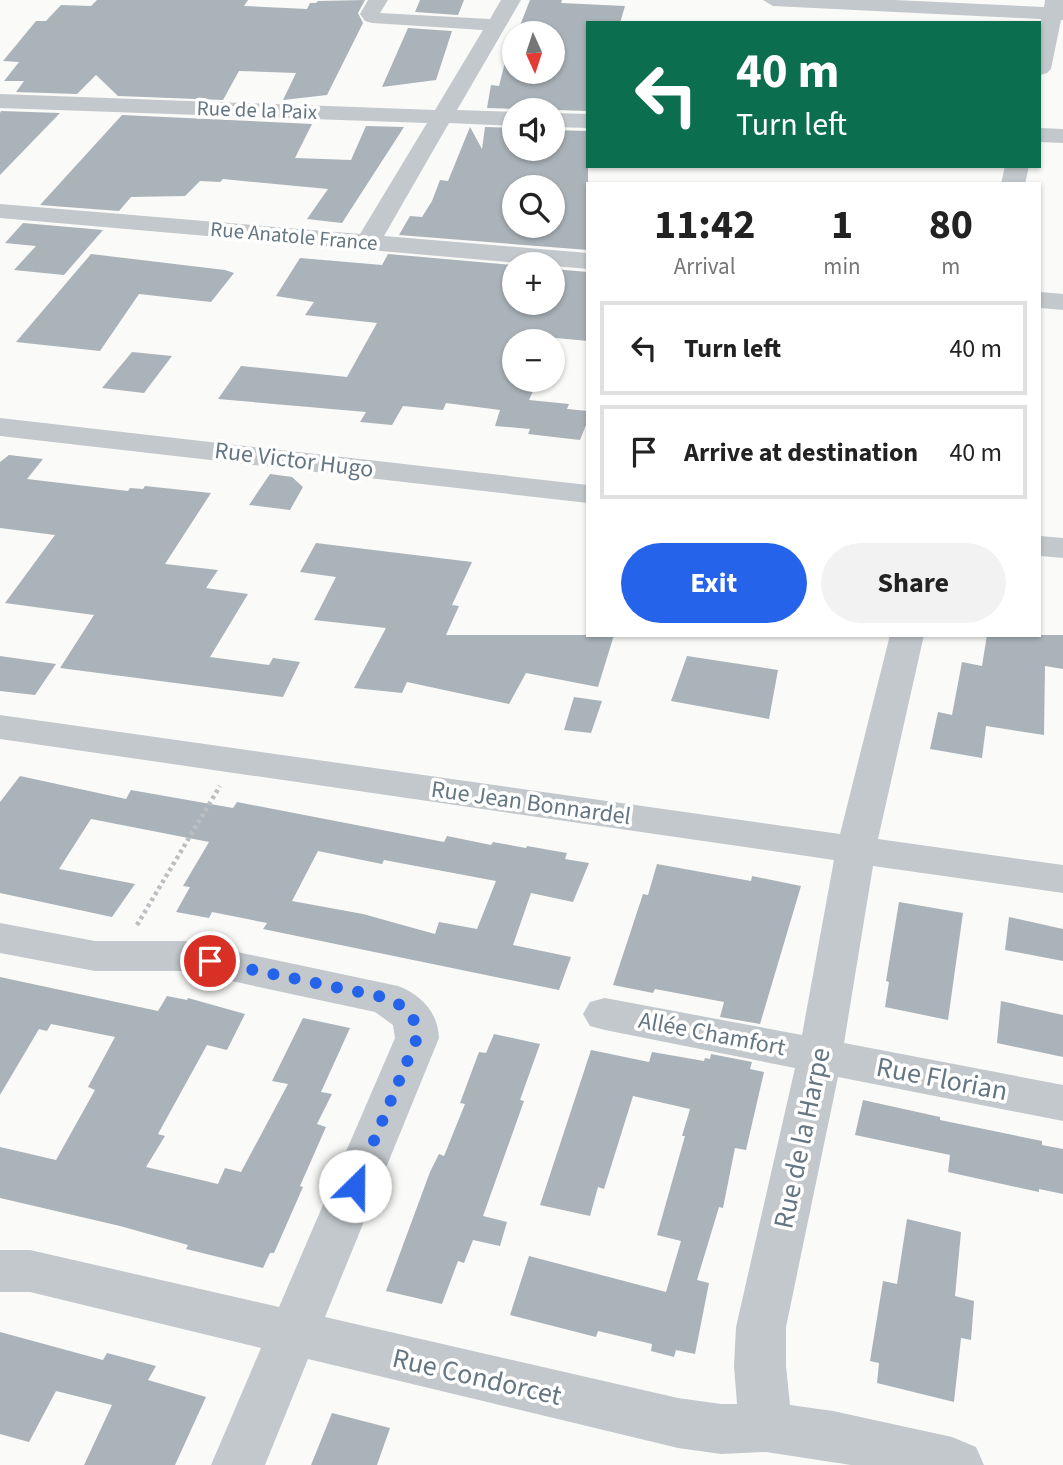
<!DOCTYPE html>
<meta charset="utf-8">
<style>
:root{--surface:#fff;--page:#f2f2f2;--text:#222;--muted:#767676;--line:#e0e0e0;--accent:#2563eb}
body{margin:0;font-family:"Source Sans 3",sans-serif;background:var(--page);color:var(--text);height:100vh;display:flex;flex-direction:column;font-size:26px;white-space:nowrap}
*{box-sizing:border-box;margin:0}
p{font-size:23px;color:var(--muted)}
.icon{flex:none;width:38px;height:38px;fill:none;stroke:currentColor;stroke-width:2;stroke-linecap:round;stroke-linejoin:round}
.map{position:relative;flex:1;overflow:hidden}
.panel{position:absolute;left:586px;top:182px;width:455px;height:455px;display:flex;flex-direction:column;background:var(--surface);border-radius:0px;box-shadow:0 2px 5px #0004}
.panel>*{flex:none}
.hud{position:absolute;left:586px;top:21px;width:455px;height:147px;border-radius:0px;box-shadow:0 2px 5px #0004;background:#0b6e4f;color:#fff;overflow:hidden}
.needle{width:46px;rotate:177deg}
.tools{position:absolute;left:502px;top:21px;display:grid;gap:14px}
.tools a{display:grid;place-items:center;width:63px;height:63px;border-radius:50%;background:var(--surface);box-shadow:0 2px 5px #0004;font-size:35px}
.pin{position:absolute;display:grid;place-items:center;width:60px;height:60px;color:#fff;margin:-30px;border:4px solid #fff;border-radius:50%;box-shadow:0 2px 7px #0007}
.me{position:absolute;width:77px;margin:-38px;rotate:23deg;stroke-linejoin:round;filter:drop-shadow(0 0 5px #0008)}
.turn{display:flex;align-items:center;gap:24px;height:147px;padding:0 35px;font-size:32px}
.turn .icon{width:91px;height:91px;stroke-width:2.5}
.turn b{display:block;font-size:49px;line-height:60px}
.eta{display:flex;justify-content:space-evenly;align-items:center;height:119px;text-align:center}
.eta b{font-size:42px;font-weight:700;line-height:49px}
.button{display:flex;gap:14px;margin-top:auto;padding:14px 35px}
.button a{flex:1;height:80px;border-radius:42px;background:var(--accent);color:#fff;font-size:28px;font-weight:700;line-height:80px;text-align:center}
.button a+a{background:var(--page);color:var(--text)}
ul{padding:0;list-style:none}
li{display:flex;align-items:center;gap:21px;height:94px;margin:0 14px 10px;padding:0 21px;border:4px solid var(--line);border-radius:0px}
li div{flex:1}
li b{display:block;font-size:26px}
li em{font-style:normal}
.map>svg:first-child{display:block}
.building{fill:#aab3b9;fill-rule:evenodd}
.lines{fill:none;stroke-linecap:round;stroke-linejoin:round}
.path{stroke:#bbbfc2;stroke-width:4.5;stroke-dasharray:3.5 3.5;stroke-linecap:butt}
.street{fill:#c3c8cc;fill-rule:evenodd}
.route{stroke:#2563eb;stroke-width:12;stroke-dasharray:0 21.6}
.labels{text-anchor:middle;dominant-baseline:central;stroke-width:7;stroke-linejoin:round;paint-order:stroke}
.far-street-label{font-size:21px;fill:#657683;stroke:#fff}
.street-label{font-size:24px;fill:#657683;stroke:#fff}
.near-street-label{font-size:28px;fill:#657683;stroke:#fff}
</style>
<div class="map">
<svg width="1063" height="1465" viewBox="0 0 1063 1465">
<rect width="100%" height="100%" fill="#fafaf8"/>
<!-- building -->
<path class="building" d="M 97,0 L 248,0 L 244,6 L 307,9 L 310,3 L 316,3 L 318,1 L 365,0 L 358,13 L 363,23 L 327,95 L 283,100 L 296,73 L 239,71 L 223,100 L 118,96 L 96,75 L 77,94 L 16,92 L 24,81 L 4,81 L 19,62 L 3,61 L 36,21 L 46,21 L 61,5 L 91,6 Z
M 420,0 L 464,0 L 458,15 L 415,12 Z
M 530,0 L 562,0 L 561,3 L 625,6 L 620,23 L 588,23 L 588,111 L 487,108 L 491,85 L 499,86 L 508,50 L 514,38 L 514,72 L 553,72 L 553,33 L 517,33 Z
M 408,28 L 452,31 L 436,80 L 382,87 Z
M 1,111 L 60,113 L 0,175 L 0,113 Z
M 122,115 L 312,124 L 295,158 L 351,160 L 366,126 L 404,127 L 342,223 L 307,219 L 328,189 L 223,179 L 220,182 L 200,181 L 185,196 L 131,197 L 119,211 L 40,205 Z
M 470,127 L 482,149 L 485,127 L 514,128 L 514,149 L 553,149 L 553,130 L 588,131 L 588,250 L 399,235 L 410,216 L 422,217 L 432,201 L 440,180 L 448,181 ZM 514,187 L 553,187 L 553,226 L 514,226 Z
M 23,223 L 103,230 L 64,275 L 14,270 L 36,246 L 5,243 Z
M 91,254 L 225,270 L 234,273 L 211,302 L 139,294 L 100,351 L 16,342 Z
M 388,254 L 514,265 L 514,303 L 553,303 L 553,269 L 588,272 L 588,341 L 556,338 L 553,344 L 553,341 L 514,341 L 514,380 L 538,380 L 529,400 L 569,404 L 567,409 L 588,411 L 588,420 L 580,440 L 528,434 L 530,429 L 495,426 L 500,410 L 446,403 L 443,410 L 403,406 L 392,425 L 360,422 L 366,412 L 218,399 L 241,366 L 347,377 L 377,323 L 305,315 L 314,302 L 276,296 L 300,258 L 382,265 Z
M 132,352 L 172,356 L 144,393 L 102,388 Z
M 9,455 L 43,459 L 27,479 L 128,491 L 130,488 L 143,489 L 145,486 L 211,493 L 165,564 L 218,570 L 206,588 L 248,594 L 210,657 L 269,665 L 273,658 L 300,662 L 283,697 L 60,668 L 94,615 L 5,603 L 55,535 L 0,528 L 0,462 Z
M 270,474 L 292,477 L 303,487 L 290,510 L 249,505 Z
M 316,543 L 472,562 L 452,605 L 459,606 L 446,635 L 614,635 L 598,687 L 526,673 L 509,704 L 407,682 L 402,693 L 354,688 L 386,628 L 314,620 L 336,577 L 300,572 Z
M 987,635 L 1063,635 L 1063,669 L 1045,666 L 1044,735 L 986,726 L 982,758 L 930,749 L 938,712 L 952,715 L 962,662 L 982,666 Z
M 0,656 L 56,664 L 35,695 L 0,691 Z
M 687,656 L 778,670 L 769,719 L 671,701 Z
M 574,697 L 602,701 L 591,733 L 564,730 Z
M 20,776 L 126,799 L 131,790 L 233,808 L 237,802 L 444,842 L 447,836 L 491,845 L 493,842 L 526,848 L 527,846 L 567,853 L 565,859 L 589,863 L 573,902 L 531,893 L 513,945 L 571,957 L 559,990 L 263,929 L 267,923 L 212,912 L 209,918 L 176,912 L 190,887 L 183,886 L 209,842 L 91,819 L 59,869 L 135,884 L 112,917 L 0,893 L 0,802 ZM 318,851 L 382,864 L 384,860 L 496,881 L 477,929 L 439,922 L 435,934 L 363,914 L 292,901 Z
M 657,864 L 751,881 L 752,876 L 801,886 L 760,1024 L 720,1017 L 724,1002 L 655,989 L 653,993 L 613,985 L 643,894 L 648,895 Z
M 899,902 L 963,913 L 948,1020 L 885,1007 L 889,982 L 886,981 Z
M 1009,917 L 1063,929 L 1063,961 L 1005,950 Z
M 0,977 L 158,1011 L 167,996 L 187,1000 L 188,998 L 245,1014 L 227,1050 L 207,1045 L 158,1134 L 165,1136 L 146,1167 L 218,1184 L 225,1168 L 241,1172 L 288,1084 L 272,1081 L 303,1018 L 350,1028 L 321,1092 L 332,1094 L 317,1124 L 326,1127 L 300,1186 L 303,1187 L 274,1253 L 270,1253 L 263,1268 L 186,1249 L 188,1245 L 120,1226 L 0,1198 L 0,1147 L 56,1160 L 95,1090 L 88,1087 L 115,1037 L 51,1024 L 47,1031 L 39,1029 L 0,1095 Z
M 1001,1001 L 1063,1015 L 1063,1057 L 997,1043 Z
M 494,1034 L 540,1044 L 520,1100 L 524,1101 L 483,1216 L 507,1222 L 500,1246 L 473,1240 L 464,1263 L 458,1261 L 442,1304 L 386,1291 L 430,1172 L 439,1154 L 444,1156 L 465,1104 L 460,1103 L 479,1052 L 486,1053 Z
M 591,1050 L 649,1062 L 652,1052 L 704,1061 L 705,1058 L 710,1059 L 711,1054 L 752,1062 L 750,1069 L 764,1072 L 746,1150 L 735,1148 L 723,1208 L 719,1207 L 697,1280 L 709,1283 L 695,1354 L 676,1350 L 674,1357 L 651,1351 L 652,1344 L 598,1331 L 596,1337 L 510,1315 L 529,1256 L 666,1292 L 681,1241 L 657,1235 L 685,1136 L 682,1136 L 690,1109 L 633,1096 L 604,1189 L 598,1187 L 590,1216 L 540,1205 Z
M 863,1100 L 940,1117 L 940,1120 L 1042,1141 L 1042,1145 L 1063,1149 L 1063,1194 L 1039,1189 L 1039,1192 L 948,1172 L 950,1155 L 855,1135 Z
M 907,1219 L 961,1232 L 955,1296 L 974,1301 L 971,1340 L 961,1338 L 954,1402 L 877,1383 L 879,1363 L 870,1361 L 883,1281 L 897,1284 Z
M 0,1332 L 103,1360 L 107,1353 L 156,1366 L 148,1380 L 206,1397 L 175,1465 L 84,1465 L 112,1405 L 56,1391 L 29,1442 L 0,1434 Z
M 332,1413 L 390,1428 L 377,1465 L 311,1465 Z"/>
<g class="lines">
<!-- path -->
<path class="path" d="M 137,925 L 220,786"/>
<!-- street -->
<path class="street" d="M 368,0 L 388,0 L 380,13 L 490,19 L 501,0 L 521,0 L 457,110 L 514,112 L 514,126 L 449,123 L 384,236 L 588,253 L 588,269 L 0,218 L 0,204 L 360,234 L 427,123 L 0,108 L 0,94 L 435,110 L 483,30 L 372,23 L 365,21 L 360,14 Z
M 763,0 L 895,0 L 1044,7 L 1045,0 L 1063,0 L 1063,20 L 1061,20 L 1051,69 L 1047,73 L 1040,75 L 1041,19 L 773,6 Z
M 553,113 L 588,114 L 588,128 L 553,127 Z
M 1040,128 L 1063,129 L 1063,143 L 1040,142 Z
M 1005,166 L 1029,166 L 1025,184 L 1001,184 Z
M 1040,292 L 1063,294 L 1063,310 L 1040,308 Z
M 0,418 L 588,485 L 588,503 L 0,436 Z
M 1040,536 L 1063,538 L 1063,558 L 1040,556 Z
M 890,635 L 924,635 L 878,839 L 1063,865 L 1063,893 L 873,866 L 844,1043 L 1063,1085 L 1063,1121 L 838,1077 L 786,1327 L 786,1366 L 790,1405 L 833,1411 L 952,1437 L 976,1447 L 984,1465 L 851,1465 L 766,1452 L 721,1454 L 678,1448 L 308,1359 L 265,1465 L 211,1465 L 261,1348 L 30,1292 L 0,1292 L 0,1250 L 30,1250 L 279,1307 L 395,1038 L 393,1025 L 375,1012 L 185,971 L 95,971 L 0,953 L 0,923 L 95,941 L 185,941 L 398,986 C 421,995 438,1012 439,1038 L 325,1317 L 678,1398 L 721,1404 L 737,1404 L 734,1366 L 736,1327 L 795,1068 L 605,1030 L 590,1026 L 583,1014 L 590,1002 L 605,998 L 802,1035 L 834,860 L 0,739 L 0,715 L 840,834 Z"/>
</g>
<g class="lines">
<!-- route -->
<path class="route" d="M 210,961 L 383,997 C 403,1004 418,1016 417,1038 L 355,1186"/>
</g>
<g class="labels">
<!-- far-street labels -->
<g class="far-street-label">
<text transform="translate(257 110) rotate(2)">Rue de la Paix</text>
<text transform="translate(294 236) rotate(5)">Rue Anatole France</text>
</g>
<!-- street labels -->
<g class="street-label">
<text transform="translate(294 460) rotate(7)">Rue Victor Hugo</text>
<text transform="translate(531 803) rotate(8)">Rue Jean Bonnardel</text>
<text transform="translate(712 1034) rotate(11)">Allée Chamfort</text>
</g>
<!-- near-street labels -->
<g class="near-street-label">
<text transform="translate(942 1079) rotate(11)">Rue Florian</text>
<text transform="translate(802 1138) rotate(-78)">Rue de la Harpe</text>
<text transform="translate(477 1377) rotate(13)">Rue Condorcet</text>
</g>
</g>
</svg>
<div class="tools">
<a><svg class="needle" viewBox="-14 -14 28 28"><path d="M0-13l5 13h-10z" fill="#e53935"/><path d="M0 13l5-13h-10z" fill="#767676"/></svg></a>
<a><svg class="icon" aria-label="sound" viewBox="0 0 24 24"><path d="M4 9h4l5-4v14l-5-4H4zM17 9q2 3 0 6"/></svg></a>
<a><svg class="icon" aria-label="search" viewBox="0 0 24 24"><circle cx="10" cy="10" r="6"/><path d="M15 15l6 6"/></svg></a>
<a>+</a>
<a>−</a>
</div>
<div class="pin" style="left:210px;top:961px;background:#d93025"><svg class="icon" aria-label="arrive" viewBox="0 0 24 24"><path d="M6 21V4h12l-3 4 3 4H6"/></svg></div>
<svg class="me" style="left:355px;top:1186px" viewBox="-20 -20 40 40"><circle r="19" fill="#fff"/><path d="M0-13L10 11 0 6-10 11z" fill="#2563eb"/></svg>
<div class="hud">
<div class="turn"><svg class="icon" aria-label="left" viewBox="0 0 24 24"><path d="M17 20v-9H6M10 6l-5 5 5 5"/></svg><div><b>40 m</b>Turn left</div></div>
</div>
<section class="panel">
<div class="eta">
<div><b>11:42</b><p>Arrival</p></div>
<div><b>1</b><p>min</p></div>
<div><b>80</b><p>m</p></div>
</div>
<ul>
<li><svg class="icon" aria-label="left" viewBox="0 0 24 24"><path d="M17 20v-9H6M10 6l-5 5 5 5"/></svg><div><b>Turn left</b></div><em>40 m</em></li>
<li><svg class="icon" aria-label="arrive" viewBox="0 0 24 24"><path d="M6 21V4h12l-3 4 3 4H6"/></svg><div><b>Arrive at destination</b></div><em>40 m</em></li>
</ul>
<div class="button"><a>Exit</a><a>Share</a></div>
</section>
</div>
